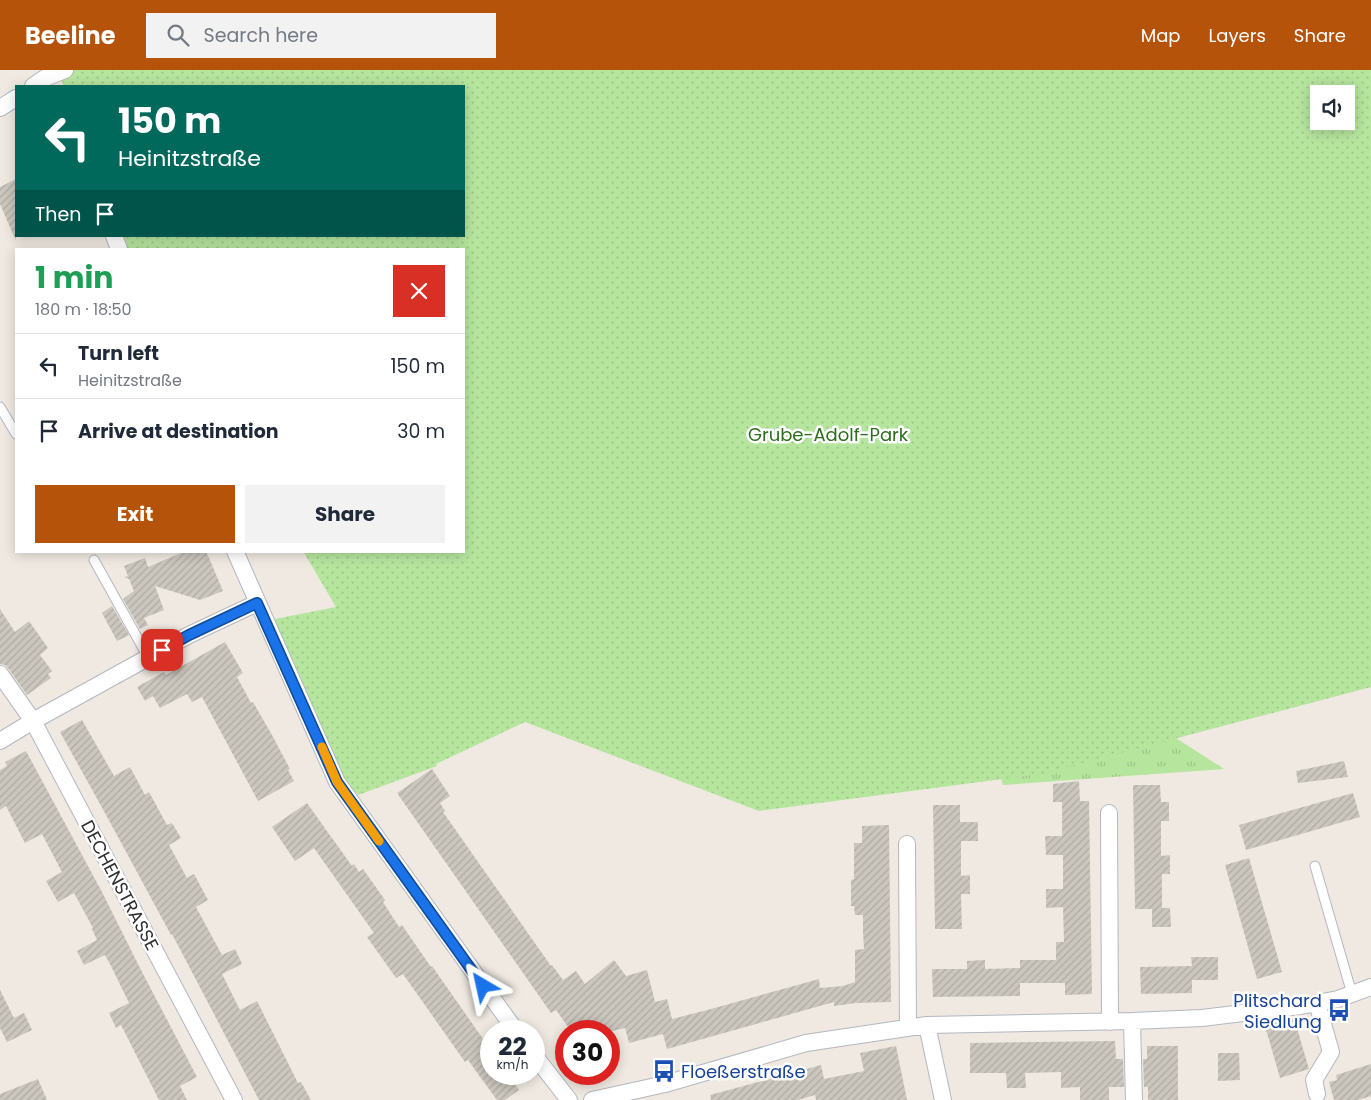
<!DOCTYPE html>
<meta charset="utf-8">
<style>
:root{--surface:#fff;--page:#f2f2f3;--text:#1f2937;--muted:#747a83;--line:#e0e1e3;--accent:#b45309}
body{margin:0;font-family:Poppins,sans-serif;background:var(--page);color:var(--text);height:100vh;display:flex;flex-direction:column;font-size:19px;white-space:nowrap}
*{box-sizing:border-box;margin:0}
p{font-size:16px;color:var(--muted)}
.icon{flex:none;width:28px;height:28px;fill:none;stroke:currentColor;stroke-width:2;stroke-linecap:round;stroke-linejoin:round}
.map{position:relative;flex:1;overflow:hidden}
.drawer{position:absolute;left:15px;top:178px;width:450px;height:305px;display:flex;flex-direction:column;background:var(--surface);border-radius:0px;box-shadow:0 2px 12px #0003}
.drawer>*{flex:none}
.banner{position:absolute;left:15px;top:15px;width:450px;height:152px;border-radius:0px;box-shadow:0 2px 12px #0003;background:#00695c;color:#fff;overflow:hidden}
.tools{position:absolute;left:1310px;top:15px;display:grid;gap:10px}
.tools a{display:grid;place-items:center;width:45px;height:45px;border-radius:0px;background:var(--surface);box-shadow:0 2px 12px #0003;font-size:25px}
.speed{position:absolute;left:480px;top:950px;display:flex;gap:10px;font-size:25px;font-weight:700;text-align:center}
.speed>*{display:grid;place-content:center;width:65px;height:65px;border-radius:50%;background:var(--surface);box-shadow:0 2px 12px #0003;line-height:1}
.speed small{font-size:12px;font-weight:400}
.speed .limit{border:8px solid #d22;background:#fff;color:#111}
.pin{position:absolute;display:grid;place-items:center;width:42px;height:42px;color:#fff;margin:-21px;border-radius:10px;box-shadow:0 2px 8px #0006}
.me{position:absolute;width:55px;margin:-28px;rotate:324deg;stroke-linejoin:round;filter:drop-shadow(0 0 4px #0008)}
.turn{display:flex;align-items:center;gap:18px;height:105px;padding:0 20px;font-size:22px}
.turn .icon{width:65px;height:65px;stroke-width:2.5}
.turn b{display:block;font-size:35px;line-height:42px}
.then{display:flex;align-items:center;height:48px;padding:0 20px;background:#0003;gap:10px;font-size:19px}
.round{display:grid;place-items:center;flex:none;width:52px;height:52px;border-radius:0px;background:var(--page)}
.overview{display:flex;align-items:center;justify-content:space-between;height:85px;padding:0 20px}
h1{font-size:30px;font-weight:700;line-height:38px;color:#1e9e55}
.button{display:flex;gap:10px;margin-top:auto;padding:10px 20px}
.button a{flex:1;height:58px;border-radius:0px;background:var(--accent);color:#fff;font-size:20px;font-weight:700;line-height:58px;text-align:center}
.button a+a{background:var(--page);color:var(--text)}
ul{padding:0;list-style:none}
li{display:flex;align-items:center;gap:15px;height:65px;padding:0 20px;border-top:1px solid var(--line)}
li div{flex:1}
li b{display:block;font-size:19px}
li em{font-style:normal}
header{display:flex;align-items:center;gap:30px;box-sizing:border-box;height:70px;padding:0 25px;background:var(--accent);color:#fff}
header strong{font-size:24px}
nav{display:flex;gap:28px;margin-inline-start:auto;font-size:18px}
.search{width:350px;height:45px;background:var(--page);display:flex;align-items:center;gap:12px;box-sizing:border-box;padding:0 18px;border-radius:0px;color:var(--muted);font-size:19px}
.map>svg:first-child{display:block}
.grass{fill:url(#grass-tufts)}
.park{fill:url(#park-dots);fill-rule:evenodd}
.building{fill:url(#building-hatch)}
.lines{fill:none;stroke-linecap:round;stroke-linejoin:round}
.service-casing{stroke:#b4b7c1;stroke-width:11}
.minor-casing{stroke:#b4b7c1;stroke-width:18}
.service{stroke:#fff;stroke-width:9}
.minor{stroke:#fff;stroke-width:16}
.route-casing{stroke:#114b97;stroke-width:12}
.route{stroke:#1a73e8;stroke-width:9}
.slow{stroke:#f59e0b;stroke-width:9}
.labels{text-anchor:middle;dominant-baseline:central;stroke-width:5;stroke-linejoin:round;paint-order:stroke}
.park-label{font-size:18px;fill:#2c6e1b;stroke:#fff}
.street-label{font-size:18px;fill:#2e2e2e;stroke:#fff}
.transit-label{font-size:18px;fill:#164399;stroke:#fff;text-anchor:end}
</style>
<header>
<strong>Beeline</strong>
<div class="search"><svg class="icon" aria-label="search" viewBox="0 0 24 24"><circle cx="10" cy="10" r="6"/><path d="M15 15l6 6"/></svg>Search here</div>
<nav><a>Map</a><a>Layers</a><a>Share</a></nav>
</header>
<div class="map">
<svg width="1371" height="1030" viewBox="0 0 1371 1030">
<defs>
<pattern id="grass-tufts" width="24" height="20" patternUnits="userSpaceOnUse" patternTransform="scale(1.25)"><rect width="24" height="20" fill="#b6e59e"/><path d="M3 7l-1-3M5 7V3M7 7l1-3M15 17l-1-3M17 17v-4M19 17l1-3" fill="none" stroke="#9dc588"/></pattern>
<pattern id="park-dots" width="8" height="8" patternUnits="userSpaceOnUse" patternTransform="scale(1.25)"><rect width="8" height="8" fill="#b6e59e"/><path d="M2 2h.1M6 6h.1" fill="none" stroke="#9dc588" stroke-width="1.8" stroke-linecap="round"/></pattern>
<pattern id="building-hatch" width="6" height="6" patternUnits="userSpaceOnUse" patternTransform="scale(1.25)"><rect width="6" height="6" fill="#cbc7bf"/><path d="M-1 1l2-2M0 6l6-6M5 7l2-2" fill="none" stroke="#afaba4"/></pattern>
</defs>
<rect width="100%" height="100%" fill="#efe9e1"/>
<!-- grass -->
<path class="grass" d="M 974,614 L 1120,632 L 1224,699 L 1003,715 Z"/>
<!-- park -->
<path class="park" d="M 57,0 L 1371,0 L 1371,617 L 1041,704 L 759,741 L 525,652 L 436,694 L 437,696 L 358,725 L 341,706 L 270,550 L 336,537 L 303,481 L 464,481 L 464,179 L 125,179 L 120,166 L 464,166 L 464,16 L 64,16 ZM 1319,24 L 1346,24 L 1346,51 L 1319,51 Z"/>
<!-- building -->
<path class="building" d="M 16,109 L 16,171 L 0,134 L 0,117 Z
M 186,481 L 206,481 L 223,521 L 200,530 L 155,516 L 164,540 L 144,548 L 148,555 L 140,559 L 123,529 L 134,521 L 129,509 L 124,507 L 128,506 L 124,496 L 145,488 L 148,497 Z
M 112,536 L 129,565 L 117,571 L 102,543 Z
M 0,539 L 15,562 L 29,551 L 48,578 L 40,585 L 52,601 L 48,604 L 51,608 L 27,625 L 8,598 L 5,595 L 0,594 Z
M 225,572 L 243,603 L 237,607 L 251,633 L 253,632 L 272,665 L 290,699 L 288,700 L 294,711 L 258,731 L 202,627 L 192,632 L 187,624 L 160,638 L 153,626 L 145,631 L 137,617 L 164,602 L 166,605 Z
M 82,650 L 114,706 L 130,697 L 145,725 L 149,722 L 167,755 L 172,753 L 181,768 L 169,775 L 187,808 L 194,804 L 208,830 L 196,837 L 222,885 L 235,879 L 242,894 L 222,904 L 240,940 L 257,931 L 298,1013 L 301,1012 L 311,1030 L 259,1030 L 172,864 L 171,865 L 105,743 L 60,662 Z
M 26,681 L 102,822 L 140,898 L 197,1007 L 180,1016 L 187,1030 L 159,1030 L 121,955 L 116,958 L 109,943 L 129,933 L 111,896 L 105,885 L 84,895 L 77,881 L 97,870 L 92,859 L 93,858 L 74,823 L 58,832 L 46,811 L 62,802 L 42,764 L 25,773 L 6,736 L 0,740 L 0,700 L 7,696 L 5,692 Z
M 1344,691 L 1348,707 L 1298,713 L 1296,701 Z
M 432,699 L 450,726 L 440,733 L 445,741 L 443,742 L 551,896 L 552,895 L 563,910 L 576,901 L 585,914 L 614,890 L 626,906 L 647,900 L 655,932 L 667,929 L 672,949 L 711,939 L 819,909 L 820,918 L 843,916 L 855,912 L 855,880 L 864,879 L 863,862 L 863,845 L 855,845 L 854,836 L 851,836 L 851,810 L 854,809 L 854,773 L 862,773 L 862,756 L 889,755 L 891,932 L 856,933 L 834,936 L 834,932 L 667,979 L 663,964 L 629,973 L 625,958 L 612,961 L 571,961 L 556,940 L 551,943 L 397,723 Z
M 1079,711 L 1080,731 L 1089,731 L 1092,924 L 1065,925 L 1065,913 L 1020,913 L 1020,926 L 933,927 L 932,899 L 967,899 L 967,891 L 985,890 L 985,899 L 1020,898 L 1020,890 L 1056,890 L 1056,872 L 1064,872 L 1063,837 L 1046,838 L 1046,819 L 1063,819 L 1063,785 L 1046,785 L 1045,766 L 1062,766 L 1062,732 L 1053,732 L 1053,714 Z
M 1133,715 L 1160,715 L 1161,732 L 1169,732 L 1169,751 L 1161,751 L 1161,786 L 1170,785 L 1170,804 L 1162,804 L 1162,838 L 1170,838 L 1171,857 L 1152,857 L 1152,839 L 1135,839 Z
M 1353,723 L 1360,747 L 1246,780 L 1239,755 Z
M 307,733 L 352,796 L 354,794 L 359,802 L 363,799 L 385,830 L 383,832 L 399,857 L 402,855 L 431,897 L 432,896 L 488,976 L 484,979 L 491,989 L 491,1004 L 508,1004 L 519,1020 L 505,1030 L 497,1030 L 468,990 L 465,992 L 403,904 L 396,908 L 367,867 L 374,863 L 314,778 L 295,791 L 272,757 Z
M 933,735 L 960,735 L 960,752 L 978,752 L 978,771 L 961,771 L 961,806 L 970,805 L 970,824 L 961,824 L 962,859 L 935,859 Z
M 1249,788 L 1282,902 L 1257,909 L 1225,795 Z
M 1191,887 L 1218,887 L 1218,910 L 1192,910 L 1192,923 L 1141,924 L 1140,897 L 1192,896 Z
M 0,920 L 14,948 L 24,943 L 32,960 L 7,972 L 0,958 Z
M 1294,948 L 1309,999 L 1280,1008 L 1265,956 Z
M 1115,971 L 1116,989 L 1123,989 L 1124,1017 L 1109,1017 L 1109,1030 L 1080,1030 L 1080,1017 L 1061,1018 L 1061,1002 L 1025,1003 L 1026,1018 L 1007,1018 L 1006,1003 L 970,1003 L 970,973 Z
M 896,976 L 907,1030 L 816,1030 L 815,1025 L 798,1030 L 711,1030 L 710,1025 L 821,995 L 824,1009 L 864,1001 L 860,983 Z
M 1147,976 L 1178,976 L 1178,1030 L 1148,1030 L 1148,1017 L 1144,1017 L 1143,989 L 1147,989 Z
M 1218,983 L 1239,983 L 1240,1010 L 1218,1011 Z
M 1371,994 L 1371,1026 L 1358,1030 L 1334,1030 L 1329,1012 L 1337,1010 L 1336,1005 Z
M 38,1009 L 47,1030 L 0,1030 L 0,1024 Z"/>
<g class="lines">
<defs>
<path id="service" d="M 0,337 L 16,364
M 94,490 L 148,587
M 1315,796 L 1352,924"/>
<path id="minor" d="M 33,16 L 45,8 L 65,0
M 0,38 L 16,28
M 114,166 L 119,179
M 235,481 L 337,712 L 516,961
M 0,604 L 33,651 L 234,1030
M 0,671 L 33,651 L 189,565 L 257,533
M 1109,743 L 1110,952
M 907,774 L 908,958
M 1132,951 L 1134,1030
M 927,955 L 943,1030
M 534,985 L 569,1030
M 1317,1024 L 1314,1010 L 1331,982 L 1317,933
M 592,1030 L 665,1014 L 806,973 L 927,955 L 1132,951 L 1202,948 L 1301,936 L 1338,929 L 1371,917"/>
</defs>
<!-- service casing -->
<use href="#service" class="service-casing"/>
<!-- minor casing -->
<use href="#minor" class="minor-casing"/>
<!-- service -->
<use href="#service" class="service"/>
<!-- minor -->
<use href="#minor" class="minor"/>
</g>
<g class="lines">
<defs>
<path id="route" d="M 162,580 L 189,565 L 257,533 L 337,712 L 483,916"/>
</defs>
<!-- route casing -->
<use href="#route" class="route-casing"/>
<!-- route -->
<use href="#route" class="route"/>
<!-- slow -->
<path class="slow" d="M 322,677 L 337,712 L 379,771"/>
</g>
<!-- icons -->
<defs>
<symbol id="bus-bare" viewBox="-9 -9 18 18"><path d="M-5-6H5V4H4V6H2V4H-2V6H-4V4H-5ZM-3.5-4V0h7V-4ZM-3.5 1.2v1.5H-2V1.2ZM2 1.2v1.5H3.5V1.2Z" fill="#1a4fb4" stroke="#fff" stroke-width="2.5" paint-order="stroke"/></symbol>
</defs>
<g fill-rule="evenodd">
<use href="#bus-bare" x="1323" y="924" width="32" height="32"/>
<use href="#bus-bare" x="648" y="985" width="32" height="32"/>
</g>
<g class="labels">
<!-- park labels -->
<g class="park-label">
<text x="828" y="364">Grube-Adolf-Park</text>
</g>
<!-- street labels -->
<g class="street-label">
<text transform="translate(120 815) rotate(62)">DECHENSTRASSE</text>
</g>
<!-- transit labels -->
<g class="transit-label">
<text x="1322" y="930">Plitschard<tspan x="1322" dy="21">Siedlung</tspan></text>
<text x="681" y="1001" text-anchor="start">Floeßerstraße</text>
</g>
</g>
</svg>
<div class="tools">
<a><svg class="icon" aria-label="sound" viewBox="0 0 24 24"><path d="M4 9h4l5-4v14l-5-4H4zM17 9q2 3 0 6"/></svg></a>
</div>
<div class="speed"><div>22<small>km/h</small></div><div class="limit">30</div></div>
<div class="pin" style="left:162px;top:580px;background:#d93025"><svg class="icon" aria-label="arrive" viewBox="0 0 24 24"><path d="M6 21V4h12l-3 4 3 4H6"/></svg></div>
<svg class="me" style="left:483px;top:916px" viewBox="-20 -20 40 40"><path d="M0-17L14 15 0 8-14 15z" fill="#1a73e8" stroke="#fff" stroke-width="4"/></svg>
<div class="banner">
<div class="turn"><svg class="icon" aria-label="left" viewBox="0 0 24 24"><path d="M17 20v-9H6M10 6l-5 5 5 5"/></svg><div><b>150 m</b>Heinitzstraße</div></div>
<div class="then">Then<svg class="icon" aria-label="arrive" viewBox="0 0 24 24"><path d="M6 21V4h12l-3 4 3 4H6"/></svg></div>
</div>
<section class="drawer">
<div class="overview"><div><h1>1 min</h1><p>180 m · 18:50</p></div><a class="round" style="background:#d93025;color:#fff"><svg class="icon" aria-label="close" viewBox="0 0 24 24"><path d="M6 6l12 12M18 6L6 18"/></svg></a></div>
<ul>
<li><svg class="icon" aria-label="left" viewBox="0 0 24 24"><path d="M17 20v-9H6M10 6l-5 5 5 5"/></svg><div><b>Turn left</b><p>Heinitzstraße</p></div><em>150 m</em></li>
<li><svg class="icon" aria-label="arrive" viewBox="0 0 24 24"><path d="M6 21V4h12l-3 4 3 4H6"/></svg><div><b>Arrive at destination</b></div><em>30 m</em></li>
</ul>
<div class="button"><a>Exit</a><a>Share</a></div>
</section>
</div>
